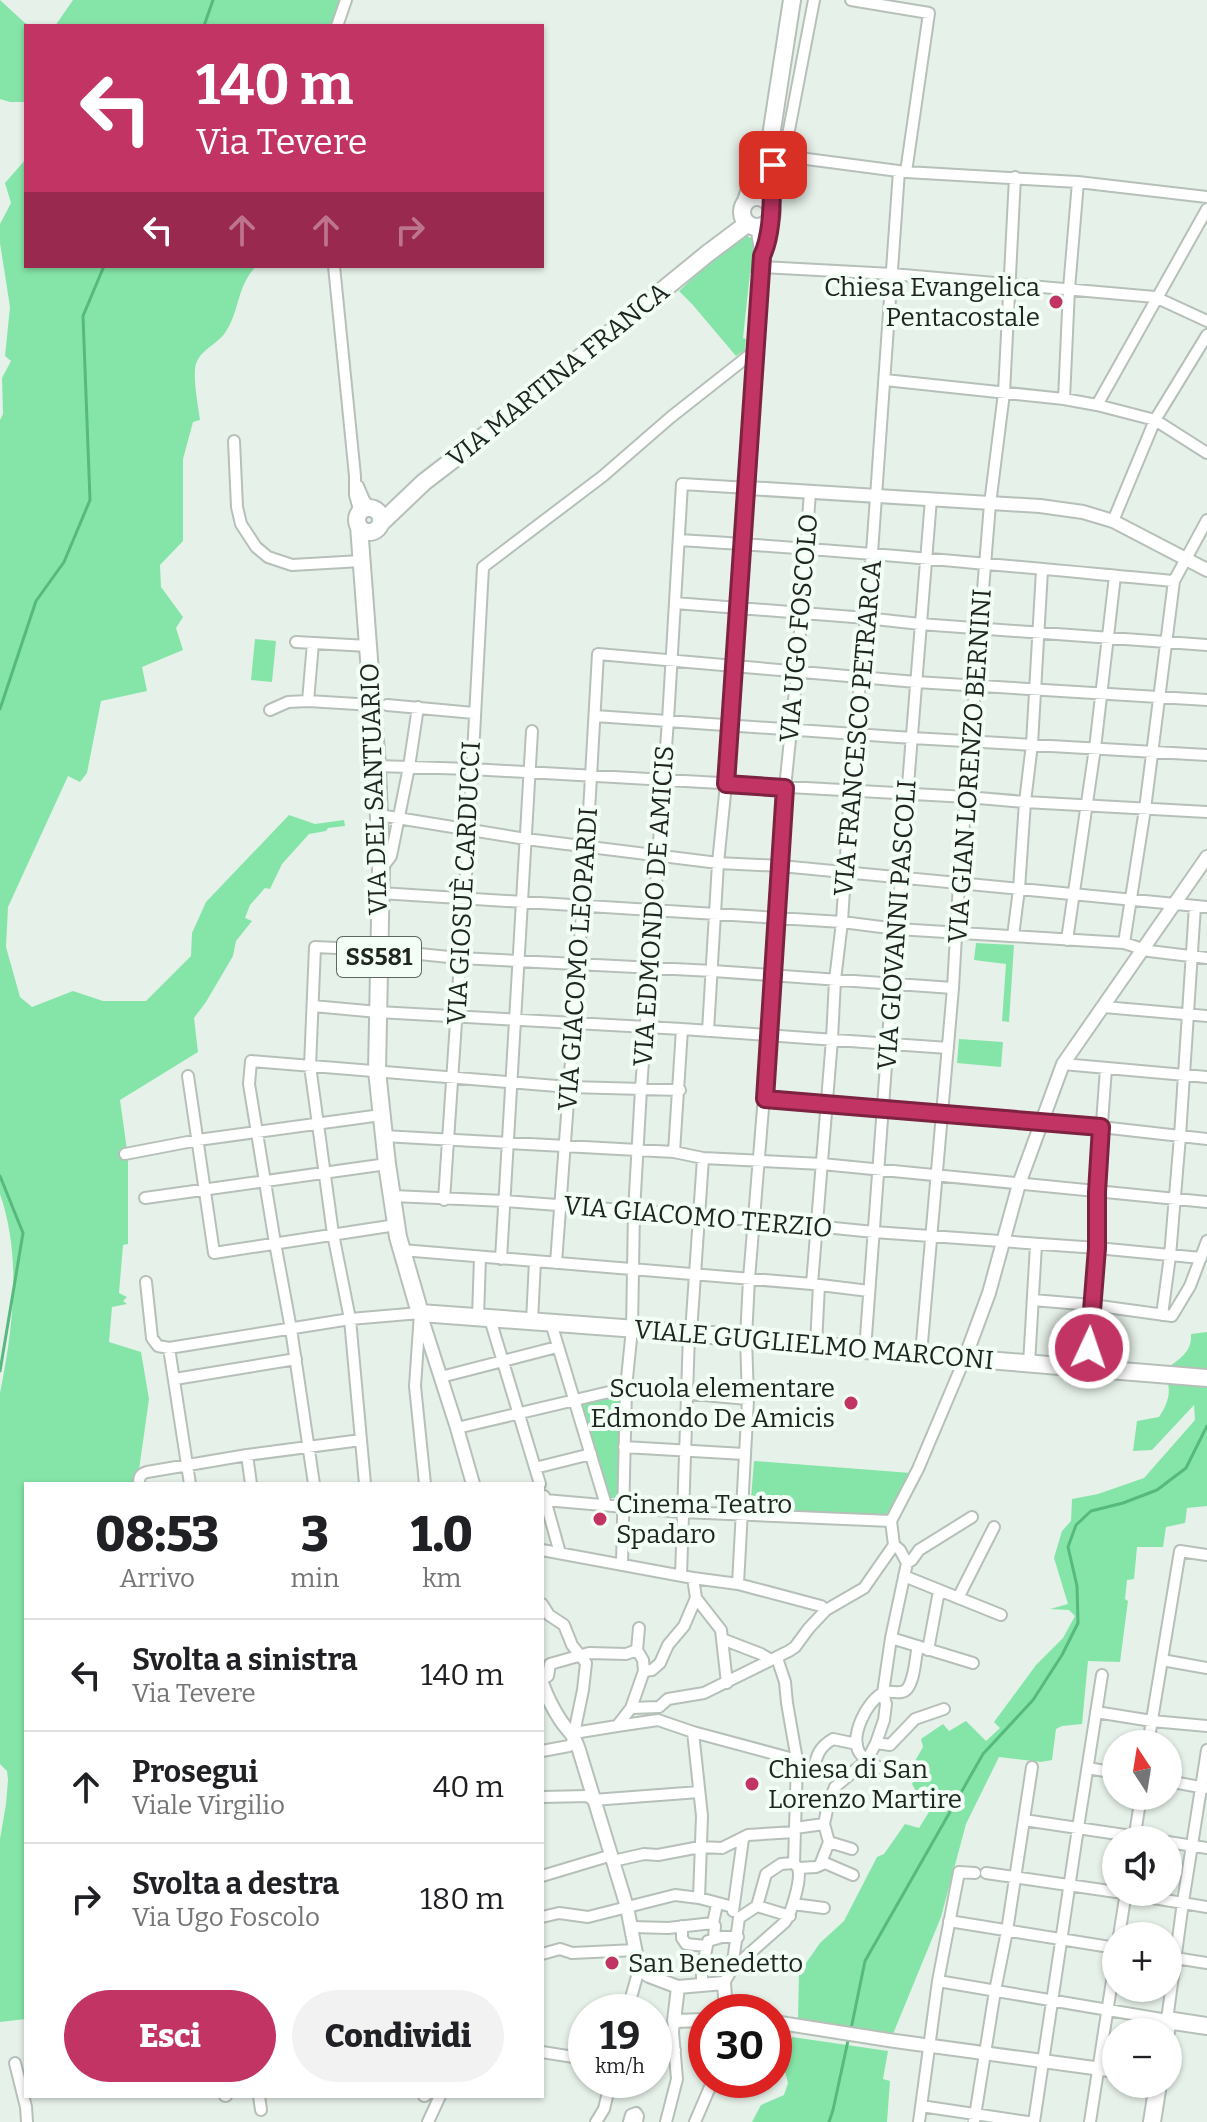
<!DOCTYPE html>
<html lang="it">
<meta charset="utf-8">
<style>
:root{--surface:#fff;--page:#f2f2f2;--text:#202124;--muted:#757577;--line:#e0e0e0;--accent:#c13464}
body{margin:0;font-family:Bitter,serif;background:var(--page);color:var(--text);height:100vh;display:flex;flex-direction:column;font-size:30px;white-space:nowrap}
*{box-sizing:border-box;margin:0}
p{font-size:26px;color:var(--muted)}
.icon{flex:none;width:44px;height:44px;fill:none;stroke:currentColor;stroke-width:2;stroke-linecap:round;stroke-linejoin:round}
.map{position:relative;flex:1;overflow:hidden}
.panel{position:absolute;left:24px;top:1482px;width:520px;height:616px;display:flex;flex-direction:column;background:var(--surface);border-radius:0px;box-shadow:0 2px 6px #0004}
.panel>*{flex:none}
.top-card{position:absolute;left:24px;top:24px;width:520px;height:244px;border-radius:0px;box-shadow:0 2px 6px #0004;background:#c13464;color:#fff;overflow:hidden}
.needle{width:52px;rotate:348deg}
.controls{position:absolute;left:1102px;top:1730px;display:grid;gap:16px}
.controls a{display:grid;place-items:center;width:80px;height:80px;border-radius:50%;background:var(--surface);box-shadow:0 2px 6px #0004;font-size:40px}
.speed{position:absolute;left:568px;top:1994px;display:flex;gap:16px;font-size:40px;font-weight:700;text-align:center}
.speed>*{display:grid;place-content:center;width:104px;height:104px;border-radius:50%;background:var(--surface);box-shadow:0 2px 6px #0004;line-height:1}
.speed small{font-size:20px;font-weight:400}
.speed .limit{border:12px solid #d22;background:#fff;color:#111}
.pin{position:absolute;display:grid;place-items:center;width:68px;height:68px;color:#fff;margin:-34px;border-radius:16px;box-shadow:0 4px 12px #0006}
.me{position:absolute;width:88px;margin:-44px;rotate:3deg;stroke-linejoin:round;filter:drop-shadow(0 0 6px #0008)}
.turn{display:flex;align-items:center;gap:28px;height:168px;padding:0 40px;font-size:36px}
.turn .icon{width:104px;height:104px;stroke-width:2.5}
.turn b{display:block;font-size:56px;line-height:68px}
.lanes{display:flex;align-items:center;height:76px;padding:0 40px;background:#0003;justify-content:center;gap:40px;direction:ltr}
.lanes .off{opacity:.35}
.eta{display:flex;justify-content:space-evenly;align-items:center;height:136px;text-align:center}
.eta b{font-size:48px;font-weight:800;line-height:56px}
.cta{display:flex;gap:16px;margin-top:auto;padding:16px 40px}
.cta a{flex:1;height:92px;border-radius:48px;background:var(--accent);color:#fff;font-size:32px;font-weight:800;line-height:92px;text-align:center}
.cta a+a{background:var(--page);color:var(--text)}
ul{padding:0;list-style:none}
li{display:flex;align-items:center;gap:24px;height:112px;padding:0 40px;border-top:2px solid var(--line)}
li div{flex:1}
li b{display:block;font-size:30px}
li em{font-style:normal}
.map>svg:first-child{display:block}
.green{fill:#85e5a8}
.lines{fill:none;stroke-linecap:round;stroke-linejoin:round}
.stream{stroke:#56b97d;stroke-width:3}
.minor-casing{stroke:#b6c0b9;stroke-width:14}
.tertiary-casing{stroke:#b6c0b9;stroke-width:16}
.primary-casing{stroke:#b6c0b9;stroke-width:20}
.minor{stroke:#fff;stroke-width:10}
.tertiary{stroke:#fff;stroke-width:12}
.primary{stroke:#fff;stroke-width:16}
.route-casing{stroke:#7d2241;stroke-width:20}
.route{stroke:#c13464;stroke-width:14}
.poi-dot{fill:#c13464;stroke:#f3fef6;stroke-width:3}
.labels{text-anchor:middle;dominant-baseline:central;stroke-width:8;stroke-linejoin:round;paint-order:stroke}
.shield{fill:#f3fef6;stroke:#606662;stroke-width:2}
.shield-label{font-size:24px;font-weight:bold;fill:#212522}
.poi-label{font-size:26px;fill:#212522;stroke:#f3fef6;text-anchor:start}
.street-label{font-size:26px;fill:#212522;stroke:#f3fef6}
</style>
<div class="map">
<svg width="1207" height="2122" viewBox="0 0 1207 2122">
<rect width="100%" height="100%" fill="#e6f1e9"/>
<!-- green -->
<path class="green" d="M 0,0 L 25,23 L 33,26 L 26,26 L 26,102 L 10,102 L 0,99 Z
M 73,0 L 341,0 L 333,26 L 55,26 Z
M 26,159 L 26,266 L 256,266 C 236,288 240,311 225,333 C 216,346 196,351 195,370 C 194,386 198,404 200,420 L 193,422 L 183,459 L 183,541 L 160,565 L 161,587 L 183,617 L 176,628 L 183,650 L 142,667 L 147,691 L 101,701 L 87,773 L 80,782 L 68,776 L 8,907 L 6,947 L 20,997 L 32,1007 L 73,991 L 103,1001 L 146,1001 L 191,956 L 192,933 L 206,902 L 289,815 L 315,824 L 344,820 L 345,826 L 328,828 L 326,831 L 309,834 L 282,864 L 270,889 L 265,888 L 250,905 L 245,918 L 252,921 L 236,941 L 233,956 L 206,1002 L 194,1018 L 198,1052 L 120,1100 L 128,1157 L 128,1244 L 123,1245 L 119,1293 L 127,1297 L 123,1301 L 127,1304 L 112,1307 L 109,1342 L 141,1352 L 149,1399 L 137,1484 L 26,1484 L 26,2019 L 0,2022 L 0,1839 L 6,1804 L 8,1780 L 7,1771 L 0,1764 L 0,1393 C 13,1328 22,1258 0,1194 L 0,420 L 3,414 L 2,378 L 11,361 L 5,356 L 10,307 L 0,243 L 0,224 L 11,203 L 5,183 Z
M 744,234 L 754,240 L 753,273 L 750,273 L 743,338 L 746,339 L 745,350 L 736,356 L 692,304 L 679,291 L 740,235 Z
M 255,639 L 276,641 L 272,682 L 251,680 Z
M 976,943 L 1014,945 L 1009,1022 L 1002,1021 L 1006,964 L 974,960 Z
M 959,1039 L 1003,1042 L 1001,1067 L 957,1063 Z
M 1207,1332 L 1207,1371 L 1169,1367 C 1182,1357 1192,1351 1191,1334 Z
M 1167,1381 L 1207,1387 L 1207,1506 L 1187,1508 L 1185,1523 L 1166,1527 L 1163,1547 L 1137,1547 L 1134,1579 L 1127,1580 L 1125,1599 L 1128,1601 L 1120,1662 L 1088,1661 L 1082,1724 L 1062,1726 L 1056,1729 L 1052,1760 L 1041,1762 L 999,1757 L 966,1824 L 941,1917 L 893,2034 L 798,2018 L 799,1973 L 820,1943 L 844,1921 L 877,1857 L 884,1854 L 905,1824 L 919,1828 L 934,1804 L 917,1793 L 912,1784 L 916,1777 L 908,1773 L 923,1747 L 921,1739 L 943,1724 L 949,1731 L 966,1721 L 986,1741 L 1000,1728 L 994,1722 L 1036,1665 L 1063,1638 L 1075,1616 L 1069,1610 L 1050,1609 L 1068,1604 L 1054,1558 L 1062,1531 L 1071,1521 L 1072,1499 L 1098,1494 L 1144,1478 L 1195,1420 L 1194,1405 L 1152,1450 L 1133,1451 L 1137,1421 L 1159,1417 C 1166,1407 1172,1393 1167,1381 Z
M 620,1394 L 619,1498 L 608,1498 L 581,1403 Z
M 754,1461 L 911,1473 L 889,1517 L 750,1511 Z
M 792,2037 L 888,2051 L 883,2079 L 890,2081 L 887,2122 L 752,2122 L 761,2105 L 784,2095 L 788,2083 L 783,2064 Z"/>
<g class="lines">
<!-- stream -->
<path class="stream" d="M 204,26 L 213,0
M 0,709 L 36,601 L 64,562 L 90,500 L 83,316 L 104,266
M 0,1176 L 23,1233 L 0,1371
M 851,2029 L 865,1961 L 983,1754 L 1033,1700 L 1062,1655 L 1078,1623 L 1077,1586 L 1068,1547 L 1076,1525 L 1091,1511 L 1123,1503 L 1157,1490 L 1186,1468 L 1207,1426
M 829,2122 L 833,2110 L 849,2036"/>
<defs>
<path id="minor" d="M 851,0 L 929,13 L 906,172
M 337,26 L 346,0
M 769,149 L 784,156 L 906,172 L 1078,182 L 1207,197
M 784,156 L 814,0
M 334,266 L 355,476 L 355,495 L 360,513
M 762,267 L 892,274 L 1155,297 L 1207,321
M 885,380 L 1064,399 L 1097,405 L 1155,420 L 1207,453
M 1064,399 L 1069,289 L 1078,182
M 1097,405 L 1207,209
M 234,441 L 237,507 L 241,524 L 256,547 L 268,557 L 292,565 L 361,561
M 358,486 L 364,500 L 370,508
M 1113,521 L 1155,420 L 1207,335
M 679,540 C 845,550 1009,566 1174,581
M 675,603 L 866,618 L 920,624 L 1207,645
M 296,642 L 368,646
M 308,701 L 313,643
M 387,705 L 474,713
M 270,710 L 288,702 L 308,701 L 373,705
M 595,716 L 912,738 L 1207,755
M 377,766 L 471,769 L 967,797 L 1025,802 L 1207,812
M 379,815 L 526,839 L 718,863 L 781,866 L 1207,907
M 382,868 L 391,856 L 409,767 L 418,707
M 380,893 L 842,922 L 897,929 L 1124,943 L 1149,951 L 1207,958
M 1013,936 L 1019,889 L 1025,802 L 1032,744 L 1042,570
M 1067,940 L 1095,748 L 1115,576
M 1124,943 L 1145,809 L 1174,581 L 1207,520
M 313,1006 L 378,1012 L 682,1029 L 948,1048
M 1104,1007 L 1207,1016
M 1063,1064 L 1207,1077
M 188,1076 L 214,1253 L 396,1225
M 765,1099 L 1101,1127 L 1207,1139
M 383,1136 L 674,1152 L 703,1158 L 822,1164 L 1207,1202
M 674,1152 L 682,1029
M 125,1154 L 198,1140 L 381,1115
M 393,1196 L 505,1201 L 754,1220 L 874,1232 L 1097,1248 L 1201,1258
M 145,1198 L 387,1164
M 444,1200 L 469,829 L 483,567 L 603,476 L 671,417 L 756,350
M 402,1250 L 812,1284 L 869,1291
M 501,1259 L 532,731
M 556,1263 L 587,846 L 598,654 L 916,682 L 1207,700
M 146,1282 L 152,1338 L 158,1346 L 169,1348 L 350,1319 L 420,1313 L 415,1386 L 425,1484
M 812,1284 L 832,1039 L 835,980 L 842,922 L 850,791 L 872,553 L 899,171
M 1033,1300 L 1092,1305 L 1172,1316 L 1190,1286 L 1207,1241
M 1162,1315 L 1170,1256 L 1180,1136 L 1195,906
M 478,1317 L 480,1257
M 490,1319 L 540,1484
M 532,1321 L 535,1261
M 551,1323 L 606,1505
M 816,1345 L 819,1285
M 169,1348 L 190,1484
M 865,1350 L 892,984 L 931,499
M 921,1354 L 953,988 L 959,884 L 990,504 L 1004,393 L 1015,177
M 1029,1364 L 1036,1245
M 1088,1369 L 1097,1248 L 1097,1192 L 1106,1068
M 441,1377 L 557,1347
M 175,1379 L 296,1359
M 457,1428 L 626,1388 L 748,1399
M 624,1447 L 744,1454
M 247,1455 L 251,1484
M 535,1468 L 591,1454
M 139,1484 C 139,1477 140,1474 147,1472 L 247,1455 L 361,1440
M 314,1484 L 291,1329 L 275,1243 L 249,1084 L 251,1061 L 569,1087 L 680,1090
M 365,1484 L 350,1319 L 333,1234 L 310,1066 L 315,947 L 380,950 L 459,958 L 713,971 L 953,988
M 544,1496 L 560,1553
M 545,1500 L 682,1512 L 891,1521
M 894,1545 L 891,1521 L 918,1469 L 965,1358
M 542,1550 L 693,1578 L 738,1584 L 821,1606 L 826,1610
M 907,1563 L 912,1560 L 919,1550 L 972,1517
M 622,1564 L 626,1388 L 632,1329 L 634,1211 L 641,1089 L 668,720 L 682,484 L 748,488 L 726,784 L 718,863 L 708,1031
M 681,1576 L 689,1334 L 691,1333 L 703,1158
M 904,1576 L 1001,1615
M 693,1578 L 696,1598 L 721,1630 L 727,1683
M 738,1584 L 748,1399 L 746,1338 L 749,1279 L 769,1035 L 785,788 L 797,671 L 810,492
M 958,1598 L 994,1527
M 542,1604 L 549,1615 L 564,1625 L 572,1645 L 586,1663 L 583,1690 L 572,1743 L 569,1746 L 542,1751
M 891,1638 L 973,1663
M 722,1639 L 761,1654 L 771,1660
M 928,1650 L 939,1591
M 1162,1660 L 1207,1668
M 644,1671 L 652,1670 L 660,1663 L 668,1645 L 684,1626 L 696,1598
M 542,1679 L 548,1676 L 550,1664 L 589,1653 L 626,1654 L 637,1650
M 659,1707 L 668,1699 L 704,1693 L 789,1651 L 795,1647 L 809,1628 L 826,1610 L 864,1588 L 894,1545
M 659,1707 L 631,1708 L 617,1726 L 658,1720 L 693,1732 L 797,1760
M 631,1708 L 644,1671 L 643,1660 L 637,1650 L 639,1628
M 1096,1712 L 1152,1721 L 1207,1726
M 693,1732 L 702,1816 L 699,1898
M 574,1733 L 617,1726
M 876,1743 L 890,1745 L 915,1719 L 944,1709
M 1148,1744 L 1180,1551 L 1207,1555
M 1088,1768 L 1116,1773
M 797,1771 L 813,1770 C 817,1755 819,1747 833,1739 L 857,1744
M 891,1773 C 881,1768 865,1762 859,1752 C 850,1735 867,1701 883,1693 C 891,1689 901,1696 907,1689 C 915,1679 915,1658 918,1646
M 1168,1781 L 1205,1788
M 542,1797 L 588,1796 L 593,1800 L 699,1792
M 1024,1820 L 1158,1840
M 795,1828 L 824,1824 L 828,1805 L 835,1787 L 867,1760 L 876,1743 L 884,1720 L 886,1704 L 883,1693 L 891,1638 L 907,1563 L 900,1550 L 894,1545
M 1134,1840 L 1141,1796
M 829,1842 L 852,1849
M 1168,1842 L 1207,1848
M 613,1861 L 644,1854 L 658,1855 L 700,1847 L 722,1848 L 748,1835 L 795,1832
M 820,1865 L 829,1842 L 824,1824
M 798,1868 L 816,1867 L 825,1863 L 853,1875
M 986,1873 L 1116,1892
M 542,1876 L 612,1855
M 1118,1892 L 1207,1907
M 793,1904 L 824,1908
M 757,1906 L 790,1916
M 733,1911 L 743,1839
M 542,1917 L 559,1913 L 588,1917 L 675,1895 L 699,1898 L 733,1907
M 949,1921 L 1116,1948
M 682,1926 L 682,1938 L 686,1944 L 706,1946
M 632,1927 L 668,1928 L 713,1923
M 1119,1936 L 1126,1892
M 714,1938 L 715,1926 L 713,1923 L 717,1904
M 542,1954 L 560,1949 L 572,1953 L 636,1950
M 1169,1957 L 1207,1963
M 732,1969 L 785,1922 C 791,1914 802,1879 798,1868 C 797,1866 795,1865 794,1863 L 797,1760 L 787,1703 L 785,1682 L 777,1658
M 938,1981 L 1167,2020 L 1183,1902 L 1207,1750
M 724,1983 L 732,1969 L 739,1918 L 757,1906 L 766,1874 L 781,1864 L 794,1863
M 702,1984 L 702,1969 L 708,1941 L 722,1937 L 738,1937
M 627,2012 L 639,1969
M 542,2052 L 586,2059
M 654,2053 L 675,2050
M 15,2063 L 26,2107 L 27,2122
M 225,2096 L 226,2096
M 259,2096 L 261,2110
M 424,2096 L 425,2096
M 921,2106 L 1028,2122
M 428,2122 L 440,2096
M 596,2122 L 604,2109 L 611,2080
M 629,2122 L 631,2115 L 636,2113 L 638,2116 L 637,2122
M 666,2122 L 677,2079 L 673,2032 L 674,2021
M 695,2122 L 710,2087
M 919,2122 L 938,1981 L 959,1872 L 975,1873
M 974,2122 L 995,1991 L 1007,1931 L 1032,1767
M 1034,2122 L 1078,1828 L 1102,1675
M 1090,2122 L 1116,1955"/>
<path id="tertiary" d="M 751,226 L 758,232 L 762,256 L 748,488 L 1040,506 L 1083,512 L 1113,521 L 1207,570
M 764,253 L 767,245 L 770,219
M 420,1313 L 457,1428 L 473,1484
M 965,1358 L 989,1293 L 1019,1184 L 1063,1064 L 1207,857
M 542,1683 C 547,1697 553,1709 561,1721 C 570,1734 573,1732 579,1750 L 627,1907 L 639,1969 L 649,1976 L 678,1987
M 706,2020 L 674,2021 L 678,1987 L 724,1983 L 726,2012
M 774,2022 L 895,2041 L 1116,2071"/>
<path id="primary" d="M 769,149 L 773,165 L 770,205
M742 212a15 15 0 1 1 30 0a15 15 0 1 1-30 0Z
M 746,201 L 759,163 L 769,149 L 792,0
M357 520a12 12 0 1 1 24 0a12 12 0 1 1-24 0Z
M 381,523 L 424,482 L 484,436 L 707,254 L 747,224
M 359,526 L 377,766 L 381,870 L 377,1071 L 387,1164 L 398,1237 L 420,1313 L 691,1333 L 865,1350 L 1207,1378
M 1166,2032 L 1167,2020 L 1207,2026
M 1152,2122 L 1158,2084"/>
</defs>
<!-- minor casing -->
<use href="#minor" class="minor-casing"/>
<!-- tertiary casing -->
<use href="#tertiary" class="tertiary-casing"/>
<!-- primary casing -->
<use href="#primary" class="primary-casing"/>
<!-- minor -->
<use href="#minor" class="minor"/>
<!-- tertiary -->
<use href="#tertiary" class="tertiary"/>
<!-- primary -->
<use href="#primary" class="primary"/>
</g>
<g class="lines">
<defs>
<path id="route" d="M 773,165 C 771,194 774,230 762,256 L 726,784 L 785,788 L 765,1099 L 1101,1127 L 1097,1192 L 1097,1248 L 1089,1348"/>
</defs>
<!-- route casing -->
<use href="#route" class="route-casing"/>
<!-- route -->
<use href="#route" class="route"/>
</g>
<!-- markers -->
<g class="poi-dot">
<circle cx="1056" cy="302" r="8"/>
<circle cx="851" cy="1403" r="8"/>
<circle cx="600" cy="1519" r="8"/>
<circle cx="752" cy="1784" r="8"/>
<circle cx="612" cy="1963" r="8"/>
</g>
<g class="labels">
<!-- shield labels -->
<rect class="shield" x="337" y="937" width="84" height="40" rx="6"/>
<g class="shield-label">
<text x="379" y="957">SS581</text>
</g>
<!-- poi labels -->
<g class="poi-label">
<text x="1040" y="287" text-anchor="end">Chiesa Evangelica<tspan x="1040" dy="30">Pentacostale</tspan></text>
<text x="835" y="1388" text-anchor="end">Scuola elementare<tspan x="835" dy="30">Edmondo De Amicis</tspan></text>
<text x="616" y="1504">Cinema Teatro<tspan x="616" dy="30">Spadaro</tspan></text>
<text x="768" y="1769">Chiesa di San<tspan x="768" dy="30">Lorenzo Martire</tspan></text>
<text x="628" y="1963">San Benedetto</text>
</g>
<!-- street labels -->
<g class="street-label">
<text transform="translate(558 375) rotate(-39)">VIA MARTINA FRANCA</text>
<text transform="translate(799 628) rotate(-85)">VIA UGO FOSCOLO</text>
<text transform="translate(858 728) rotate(-85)">VIA FRANCESCO PETRARCA</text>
<text transform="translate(970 766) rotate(-86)">VIA GIAN LORENZO BERNINI</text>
<text transform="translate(374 789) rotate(-92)">VIA DEL SANTUARIO</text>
<text transform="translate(464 883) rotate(-87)">VIA GIOSUÈ CARDUCCI</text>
<text transform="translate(654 906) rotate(-86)">VIA EDMONDO DE AMICIS</text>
<text transform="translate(897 925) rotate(-86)">VIA GIOVANNI PASCOLI</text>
<text transform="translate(578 959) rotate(-86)">VIA GIACOMO LEOPARDI</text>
<text transform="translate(698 1217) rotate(5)">VIA GIACOMO TERZIO</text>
<text transform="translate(814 1345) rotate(5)">VIALE GUGLIELMO MARCONI</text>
</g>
</g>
</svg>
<div class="controls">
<a><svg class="needle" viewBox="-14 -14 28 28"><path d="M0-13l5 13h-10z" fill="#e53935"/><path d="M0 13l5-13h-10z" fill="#757577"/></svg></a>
<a><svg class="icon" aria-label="sound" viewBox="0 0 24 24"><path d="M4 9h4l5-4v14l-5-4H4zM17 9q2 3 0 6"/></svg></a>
<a>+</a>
<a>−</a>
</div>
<div class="speed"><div>19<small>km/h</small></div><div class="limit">30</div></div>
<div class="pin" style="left:773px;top:165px;background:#d93025"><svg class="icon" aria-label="arrive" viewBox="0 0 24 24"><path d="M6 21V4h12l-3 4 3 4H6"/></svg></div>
<svg class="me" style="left:1089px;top:1348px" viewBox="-20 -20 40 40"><circle r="17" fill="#c13464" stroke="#fff" stroke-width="3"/><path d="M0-11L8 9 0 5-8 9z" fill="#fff"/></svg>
<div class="top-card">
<div class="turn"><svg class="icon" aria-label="left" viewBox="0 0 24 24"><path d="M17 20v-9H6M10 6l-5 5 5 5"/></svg><div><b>140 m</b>Via Tevere</div></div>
<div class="lanes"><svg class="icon" aria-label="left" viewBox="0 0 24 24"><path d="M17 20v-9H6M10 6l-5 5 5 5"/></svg><svg class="icon off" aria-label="ahead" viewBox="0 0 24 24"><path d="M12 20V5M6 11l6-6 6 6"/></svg><svg class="icon off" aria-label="ahead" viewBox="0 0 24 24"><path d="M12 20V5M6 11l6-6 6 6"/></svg><svg class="icon off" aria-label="right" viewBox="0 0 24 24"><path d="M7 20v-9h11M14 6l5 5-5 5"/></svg></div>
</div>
<section class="panel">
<div class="eta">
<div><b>08:53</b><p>Arrivo</p></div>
<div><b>3</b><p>min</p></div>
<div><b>1.0</b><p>km</p></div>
</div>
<ul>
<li><svg class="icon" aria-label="left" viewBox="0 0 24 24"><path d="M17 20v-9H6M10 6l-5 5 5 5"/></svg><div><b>Svolta a sinistra</b><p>Via Tevere</p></div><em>140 m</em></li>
<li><svg class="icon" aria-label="ahead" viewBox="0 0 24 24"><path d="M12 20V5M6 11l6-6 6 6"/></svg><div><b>Prosegui</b><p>Viale Virgilio</p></div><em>40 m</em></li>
<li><svg class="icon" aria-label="right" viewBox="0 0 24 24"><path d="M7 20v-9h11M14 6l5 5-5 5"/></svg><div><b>Svolta a destra</b><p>Via Ugo Foscolo</p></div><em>180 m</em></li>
</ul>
<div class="cta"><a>Esci</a><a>Condividi</a></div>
</section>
</div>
